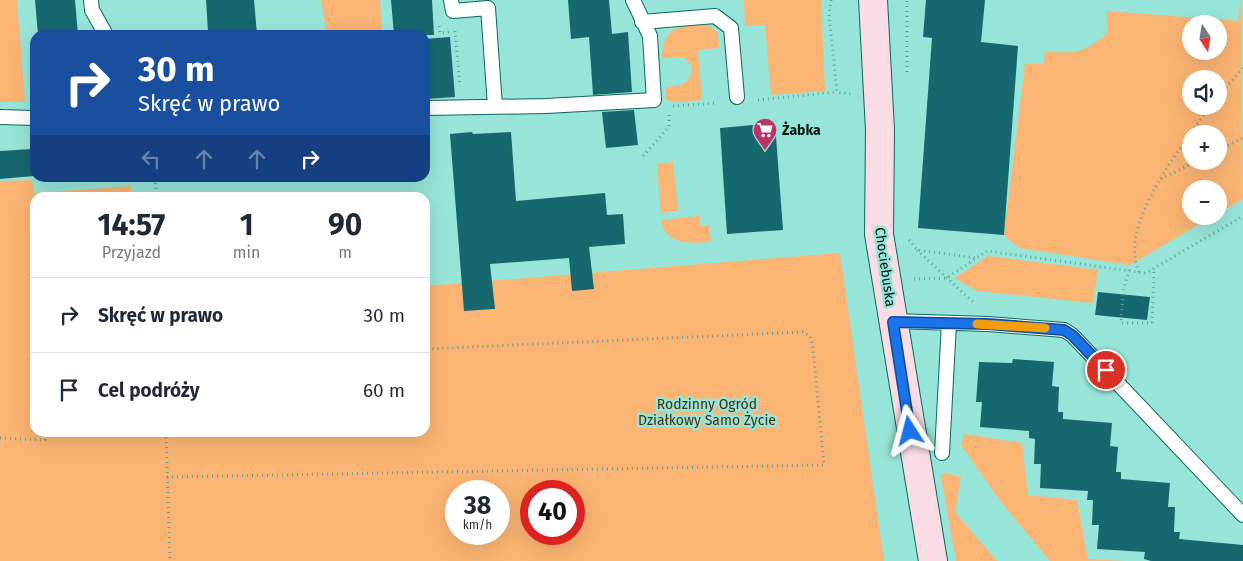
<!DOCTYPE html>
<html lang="pl">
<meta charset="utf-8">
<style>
:root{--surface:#fff;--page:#f2f2f3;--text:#1f2937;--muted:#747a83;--line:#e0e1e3}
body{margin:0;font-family:"Fira Sans",sans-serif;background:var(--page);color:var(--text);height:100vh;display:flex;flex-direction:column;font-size:19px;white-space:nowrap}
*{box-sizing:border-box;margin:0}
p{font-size:16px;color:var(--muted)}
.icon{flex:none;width:28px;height:28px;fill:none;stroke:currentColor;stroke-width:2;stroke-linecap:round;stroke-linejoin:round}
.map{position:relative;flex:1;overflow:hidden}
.panel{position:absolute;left:30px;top:192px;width:400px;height:245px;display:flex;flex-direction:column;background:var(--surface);border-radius:15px;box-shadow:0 5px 20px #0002}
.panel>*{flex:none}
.banner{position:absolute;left:30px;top:30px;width:400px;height:152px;border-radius:15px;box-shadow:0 5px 20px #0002;background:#1a4fa0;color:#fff;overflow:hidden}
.needle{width:32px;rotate:168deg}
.buttons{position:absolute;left:1182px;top:15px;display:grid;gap:10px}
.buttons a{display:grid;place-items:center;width:45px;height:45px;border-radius:50%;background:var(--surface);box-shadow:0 5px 20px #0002;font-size:25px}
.speed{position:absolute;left:445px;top:480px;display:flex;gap:10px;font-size:25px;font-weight:700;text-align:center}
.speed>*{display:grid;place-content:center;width:65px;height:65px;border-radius:50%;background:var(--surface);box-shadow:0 5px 20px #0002;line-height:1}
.speed small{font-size:12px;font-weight:400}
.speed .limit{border:8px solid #d22;background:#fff;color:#111}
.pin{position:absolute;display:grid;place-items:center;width:42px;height:42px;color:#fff;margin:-21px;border:2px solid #fff;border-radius:50%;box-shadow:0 1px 5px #0007}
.me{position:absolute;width:55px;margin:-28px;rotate:351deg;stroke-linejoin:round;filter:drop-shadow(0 0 4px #0008)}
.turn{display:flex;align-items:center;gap:18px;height:105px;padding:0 25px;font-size:22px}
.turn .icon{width:65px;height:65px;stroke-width:2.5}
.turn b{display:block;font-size:35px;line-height:42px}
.lanes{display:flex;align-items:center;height:48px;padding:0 25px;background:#0003;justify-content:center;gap:25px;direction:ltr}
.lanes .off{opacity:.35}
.eta{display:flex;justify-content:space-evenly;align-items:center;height:85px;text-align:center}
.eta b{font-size:30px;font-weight:700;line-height:35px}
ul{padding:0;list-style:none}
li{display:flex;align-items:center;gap:15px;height:75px;padding:0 25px;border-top:1px solid var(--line)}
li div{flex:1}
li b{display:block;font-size:19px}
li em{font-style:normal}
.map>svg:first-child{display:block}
.green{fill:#fab473;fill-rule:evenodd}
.building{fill:#16686e}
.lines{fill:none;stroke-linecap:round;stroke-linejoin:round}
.lane-casing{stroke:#0c675d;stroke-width:16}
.secondary-casing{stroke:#0c675d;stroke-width:30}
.path{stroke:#649f96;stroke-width:3;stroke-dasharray:1 4;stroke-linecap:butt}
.lane{stroke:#fff;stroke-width:14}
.secondary{stroke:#fadce4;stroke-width:28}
.route-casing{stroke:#114b97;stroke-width:12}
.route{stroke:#1a73e8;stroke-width:9}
.slow{stroke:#f59e0b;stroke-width:9}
.labels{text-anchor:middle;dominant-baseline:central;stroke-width:5;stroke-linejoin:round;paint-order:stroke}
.poi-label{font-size:14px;font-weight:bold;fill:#011815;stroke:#97e5d8;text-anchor:start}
.street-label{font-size:14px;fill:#011815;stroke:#97e5d8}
.park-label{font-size:14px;fill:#4a2d0e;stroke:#97e5d8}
</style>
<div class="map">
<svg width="1243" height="561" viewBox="0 0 1243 561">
<rect width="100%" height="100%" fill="#97e5d8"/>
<!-- green -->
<path class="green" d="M 0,0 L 17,0 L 25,102 L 0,102 Z
M 321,0 L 380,0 L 382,35 L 318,35 L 327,34 Z
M 744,0 L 821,0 L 825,91 L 771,95 L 765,25 L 745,26 Z
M 1241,0 L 1243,199 L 1219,213 L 1219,189 L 1191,189 L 1191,216 L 1213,216 L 1130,265 L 1019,248 L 1004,235 L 1025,64 L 1044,64 L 1045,51 C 1075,55 1085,52 1108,33 L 1107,11 L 1238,21 ZM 1191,24 L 1219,24 L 1219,51 L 1191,51 ZM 1191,79 L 1219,79 L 1219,106 L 1191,106 ZM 1191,134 L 1219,134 L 1219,161 L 1191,161 Z
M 708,25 L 718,32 L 719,48 L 698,50 L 702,100 L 678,102 L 666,100 L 665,87 C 682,86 691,84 692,66 L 684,57 L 662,58 C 664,24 680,26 708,25 Z
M 673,162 L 678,211 L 661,213 L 657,164 Z
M 32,180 L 34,193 L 131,186 L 131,197 L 35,198 L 35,432 L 425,432 L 425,286 L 840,253 L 884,561 L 0,561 L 0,181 ZM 456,491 L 499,491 L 499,534 L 456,534 ZM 531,491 L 574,491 L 574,534 L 531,534 Z
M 699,216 L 700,226 L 709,225 L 711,242 C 690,243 666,246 661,220 Z
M 988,256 L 1098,270 L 1093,303 L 977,291 L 955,278 Z
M 964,434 L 1022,443 L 1028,495 L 1077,500 L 1088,559 L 1124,561 L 1050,561 L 1001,502 L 961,445 Z
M 945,473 L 961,477 L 955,512 L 997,561 L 956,561 L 941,476 Z"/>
<!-- building -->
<path class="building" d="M 35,0 L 75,0 L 78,35 L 38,35 Z
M 206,0 L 254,0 L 257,35 L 227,35 L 227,30 L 208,31 Z
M 391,0 L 432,0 L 434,35 L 394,35 Z
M 568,0 L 609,0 L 612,34 L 628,32 L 632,92 L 593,95 L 589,37 L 571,39 Z
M 926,0 L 985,0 L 981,42 L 1018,46 L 1004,235 L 918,228 L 932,38 L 923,37 Z
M 450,37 L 455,97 L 425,99 L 425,39 Z
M 634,110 L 638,145 L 606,148 L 602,112 Z
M 775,123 L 783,230 L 727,234 L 720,128 Z
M 472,132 L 473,134 L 511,132 L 516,201 L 605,193 L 607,215 L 623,214 L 625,244 L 589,247 L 594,289 L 572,291 L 569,258 L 490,264 L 495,309 L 464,311 L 450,134 Z
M 32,149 L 34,176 L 0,179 L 0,151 Z
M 1098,292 L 1150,297 L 1147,320 L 1095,315 Z
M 1013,359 L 1054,362 L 1052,386 L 1059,387 L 1058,412 L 1063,412 L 1063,419 L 1112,423 L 1110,446 L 1118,447 L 1116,472 L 1121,472 L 1121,479 L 1170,483 L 1168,507 L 1175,507 L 1174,532 L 1180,532 L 1179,539 L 1243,545 L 1243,561 L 1151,561 L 1144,559 L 1145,552 L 1097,549 L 1099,525 L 1092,525 L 1093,500 L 1087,500 L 1088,491 L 1040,488 L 1041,464 L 1034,464 L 1035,439 L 1029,438 L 1029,431 L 980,427 L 982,402 L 976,402 L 979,362 L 1012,363 Z"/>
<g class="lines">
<defs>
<path id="lane" d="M 91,0 L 92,10 L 106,35
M 451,0 L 453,11 L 488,8 L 495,106
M 642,22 L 715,16 L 731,28 L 737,97
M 425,108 L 546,106 L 654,100 L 650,36 L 633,0
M 0,117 L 35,118
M 893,321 L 988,324 L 1064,330 L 1072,335 L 1243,515
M 942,453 L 949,323"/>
<path id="secondary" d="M 873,0 L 880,130 L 879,234 L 933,561"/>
</defs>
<!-- lane casing -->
<use href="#lane" class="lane-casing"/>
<!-- secondary casing -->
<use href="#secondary" class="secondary-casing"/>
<!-- path -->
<path class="path" d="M 831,0 L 829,14 L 837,92 L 851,94
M 439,26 L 440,33 L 449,32
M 455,31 L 460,86
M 907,72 L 907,0
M 1219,95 L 1243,68
M 758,100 L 836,92
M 673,106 L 717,103
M 1219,150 L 1243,138
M 643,156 L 669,127 L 669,115
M 155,178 L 157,198
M 1161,179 L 1197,161
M 909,240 L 917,250 L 977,258
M 917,250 L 973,302
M 1129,270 L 1123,291 L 1121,323 L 1152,323 L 1154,269
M 1139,272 C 1117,224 1183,146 1210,106
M 914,279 L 947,278 L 987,251 L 1146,273 L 1243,216
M 166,432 L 170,561
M 0,438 L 45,440 L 45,432
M 167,477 L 824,465 L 813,348 L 810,336 L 803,332 L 425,349"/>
<!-- lane -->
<use href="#lane" class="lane"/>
<!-- secondary -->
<use href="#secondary" class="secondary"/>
</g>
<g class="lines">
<defs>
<path id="route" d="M 910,431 L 893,322 L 988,324 L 1064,330 L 1072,335 L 1106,370"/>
</defs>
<!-- route casing -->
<use href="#route" class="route-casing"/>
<!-- route -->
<use href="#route" class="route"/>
<!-- slow -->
<path class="slow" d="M 977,324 L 1045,328"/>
</g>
<!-- icons -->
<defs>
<symbol id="supermarket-pin" viewBox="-11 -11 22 30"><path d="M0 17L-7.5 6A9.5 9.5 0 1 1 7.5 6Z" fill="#bf3266" stroke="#97e5d8"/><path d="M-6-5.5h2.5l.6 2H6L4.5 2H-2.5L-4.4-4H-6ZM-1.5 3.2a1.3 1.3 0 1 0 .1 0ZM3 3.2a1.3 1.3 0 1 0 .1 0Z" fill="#fff"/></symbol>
</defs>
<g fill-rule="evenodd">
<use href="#supermarket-pin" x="751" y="116" width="28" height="38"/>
</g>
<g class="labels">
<!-- poi labels -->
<g class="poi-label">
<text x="782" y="130">Żabka</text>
</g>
<!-- street labels -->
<g class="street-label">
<text transform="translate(885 267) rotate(82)">Chociebuska</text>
</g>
<!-- park labels -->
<g class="park-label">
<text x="707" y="404">Rodzinny Ogród<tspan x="707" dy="16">Działkowy Samo Życie</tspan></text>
</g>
</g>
</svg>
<div class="buttons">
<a><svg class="needle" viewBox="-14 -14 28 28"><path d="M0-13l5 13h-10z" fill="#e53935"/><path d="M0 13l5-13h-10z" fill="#747a83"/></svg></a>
<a><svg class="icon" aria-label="sound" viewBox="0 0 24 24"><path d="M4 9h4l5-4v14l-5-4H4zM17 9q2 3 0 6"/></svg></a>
<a>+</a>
<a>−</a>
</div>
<div class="speed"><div>38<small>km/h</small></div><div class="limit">40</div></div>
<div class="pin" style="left:1106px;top:370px;background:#d93025"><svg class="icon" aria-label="arrive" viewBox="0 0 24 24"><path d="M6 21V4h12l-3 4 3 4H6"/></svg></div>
<svg class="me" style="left:910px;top:431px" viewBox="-20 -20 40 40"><path d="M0-17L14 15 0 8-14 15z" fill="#1a73e8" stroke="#fff" stroke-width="4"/></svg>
<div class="banner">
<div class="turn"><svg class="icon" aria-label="right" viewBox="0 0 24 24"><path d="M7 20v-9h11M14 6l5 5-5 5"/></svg><div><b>30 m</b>Skręć w prawo</div></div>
<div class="lanes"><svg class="icon off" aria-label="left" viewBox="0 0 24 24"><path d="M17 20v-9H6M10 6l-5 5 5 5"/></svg><svg class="icon off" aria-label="ahead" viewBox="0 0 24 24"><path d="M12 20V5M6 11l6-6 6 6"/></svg><svg class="icon off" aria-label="ahead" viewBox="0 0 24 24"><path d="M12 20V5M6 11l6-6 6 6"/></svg><svg class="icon" aria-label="right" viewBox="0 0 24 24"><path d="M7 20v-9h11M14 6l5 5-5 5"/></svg></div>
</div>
<section class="panel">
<div class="eta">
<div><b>14:57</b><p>Przyjazd</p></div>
<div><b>1</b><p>min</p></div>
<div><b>90</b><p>m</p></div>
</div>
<ul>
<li><svg class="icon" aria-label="right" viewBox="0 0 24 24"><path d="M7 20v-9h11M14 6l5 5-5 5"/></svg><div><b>Skręć w prawo</b></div><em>30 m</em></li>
<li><svg class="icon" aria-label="arrive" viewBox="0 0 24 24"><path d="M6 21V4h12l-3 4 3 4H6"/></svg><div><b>Cel podróży</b></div><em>60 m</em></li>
</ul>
</section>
</div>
